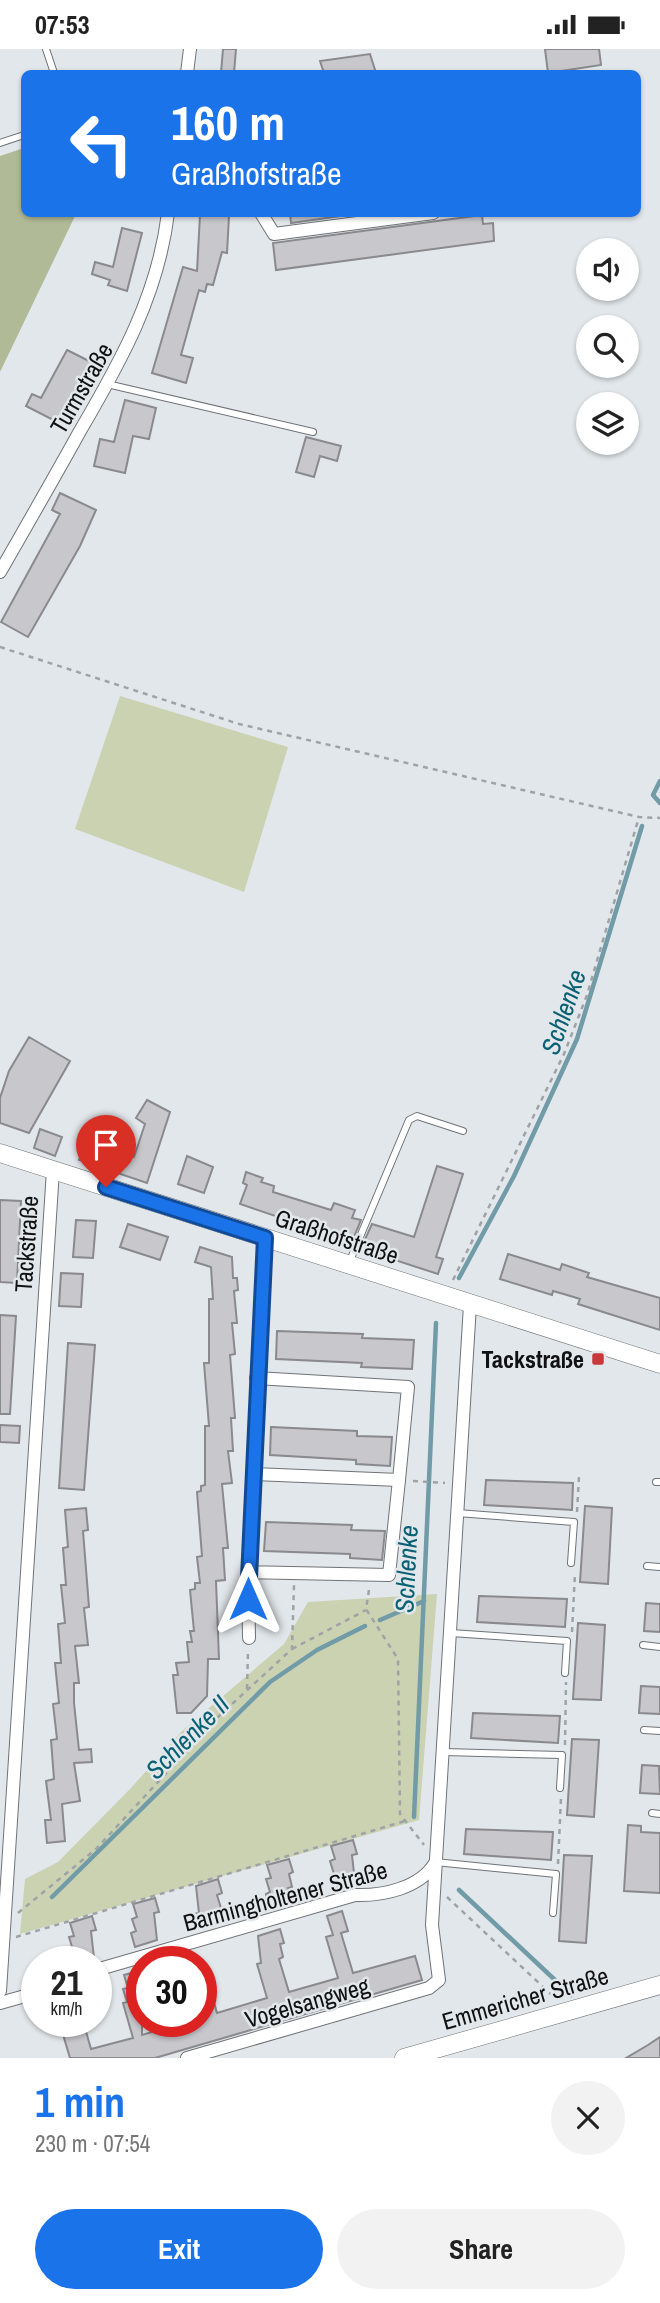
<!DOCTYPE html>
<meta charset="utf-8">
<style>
:root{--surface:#fff;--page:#f2f2f2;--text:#222;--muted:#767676;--accent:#1a73e8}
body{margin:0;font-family:"Archivo Narrow",sans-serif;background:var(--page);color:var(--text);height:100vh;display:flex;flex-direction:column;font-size:26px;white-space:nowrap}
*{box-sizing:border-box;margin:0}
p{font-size:23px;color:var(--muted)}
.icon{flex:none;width:38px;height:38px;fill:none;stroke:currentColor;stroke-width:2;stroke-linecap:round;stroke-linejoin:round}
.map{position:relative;height:2009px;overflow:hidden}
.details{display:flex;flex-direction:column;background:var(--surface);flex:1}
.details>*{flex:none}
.banner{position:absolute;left:21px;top:21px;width:620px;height:147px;border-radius:10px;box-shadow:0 2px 5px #0004;background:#1a73e8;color:#fff;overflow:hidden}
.buttons{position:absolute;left:576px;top:189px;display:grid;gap:14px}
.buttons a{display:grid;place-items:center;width:63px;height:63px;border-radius:50%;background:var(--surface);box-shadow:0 2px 5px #0004;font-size:35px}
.speed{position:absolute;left:21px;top:1897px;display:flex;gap:14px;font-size:35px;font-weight:700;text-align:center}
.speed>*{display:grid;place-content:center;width:91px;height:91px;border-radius:50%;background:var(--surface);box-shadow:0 2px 5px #0004;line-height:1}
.speed small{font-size:18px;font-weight:400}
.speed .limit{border:10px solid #d22;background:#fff;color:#111}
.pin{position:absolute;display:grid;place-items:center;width:60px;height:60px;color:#fff;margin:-72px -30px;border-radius:50% 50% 50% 0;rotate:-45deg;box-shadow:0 0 7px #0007}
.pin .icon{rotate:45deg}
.me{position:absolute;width:77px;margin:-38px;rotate:0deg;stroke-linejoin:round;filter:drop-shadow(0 0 5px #0008)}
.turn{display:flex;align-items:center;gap:24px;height:147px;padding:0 35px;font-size:32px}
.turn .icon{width:91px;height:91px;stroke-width:2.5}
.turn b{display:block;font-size:49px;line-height:60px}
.round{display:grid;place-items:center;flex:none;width:74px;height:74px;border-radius:37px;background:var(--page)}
.overview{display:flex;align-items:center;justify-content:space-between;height:119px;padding:0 35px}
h1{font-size:42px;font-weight:700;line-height:52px;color:var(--accent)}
.button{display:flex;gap:14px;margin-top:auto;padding:14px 35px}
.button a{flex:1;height:80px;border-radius:42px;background:var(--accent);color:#fff;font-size:28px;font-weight:700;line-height:80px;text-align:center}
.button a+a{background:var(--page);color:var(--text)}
.status{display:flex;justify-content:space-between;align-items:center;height:49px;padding:0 35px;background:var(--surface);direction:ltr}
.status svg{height:19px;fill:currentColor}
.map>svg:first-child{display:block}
.green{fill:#cad2b2}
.forest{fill:#b1ba97}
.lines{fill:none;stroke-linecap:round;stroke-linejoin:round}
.stream{stroke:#719ba7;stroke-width:4.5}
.building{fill:#c8c7cc;stroke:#89898e;stroke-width:2}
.lane-casing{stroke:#6f7377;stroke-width:8}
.street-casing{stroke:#6f7377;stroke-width:14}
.secondary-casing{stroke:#6f7377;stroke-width:19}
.path{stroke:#9fa3a6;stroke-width:2.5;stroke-dasharray:5 5;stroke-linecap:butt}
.lane{stroke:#fff;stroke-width:6}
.street{stroke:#fff;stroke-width:12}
.secondary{stroke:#fff;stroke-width:18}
.route-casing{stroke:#114b97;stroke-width:18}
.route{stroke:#1a73e8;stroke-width:12}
.poi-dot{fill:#c8393c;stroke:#e2e7eb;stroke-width:2.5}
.labels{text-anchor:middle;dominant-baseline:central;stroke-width:5;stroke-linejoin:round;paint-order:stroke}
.street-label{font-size:24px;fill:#101112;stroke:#e2e7eb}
.poi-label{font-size:24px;font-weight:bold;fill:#101112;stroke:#e2e7eb;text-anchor:end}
.water-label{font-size:26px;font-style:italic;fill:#0a6174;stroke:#e2e7eb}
</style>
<div class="status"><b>07:53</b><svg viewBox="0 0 49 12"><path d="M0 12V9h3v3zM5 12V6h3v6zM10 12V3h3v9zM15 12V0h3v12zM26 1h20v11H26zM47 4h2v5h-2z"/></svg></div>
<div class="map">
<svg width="660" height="2009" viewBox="0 0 660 2009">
<rect width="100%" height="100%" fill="#e2e7eb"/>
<!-- green -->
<path class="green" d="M 120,647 L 288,698 L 244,843 L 75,780 Z
M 437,1545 L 419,1771 L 20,1885 L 25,1830 L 58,1813 L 130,1740 L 182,1682 L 284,1595 L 308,1553 Z"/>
<!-- forest -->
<path class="forest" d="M 24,99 L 24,164 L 76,165 L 0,323 L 0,107 Z"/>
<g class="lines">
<!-- stream -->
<path class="stream" d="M 660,732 L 653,746 L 660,754
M 459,1229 L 514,1127 L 577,990 L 642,777
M 380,1571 L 424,1552
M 414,1768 L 436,1274
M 459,1841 L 571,1946
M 52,1848 L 270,1633 L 317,1601 L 365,1577"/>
</g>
<!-- building -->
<path class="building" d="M 223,0 L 236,0 L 234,24 L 221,24 Z
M 545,0 L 599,0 L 601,16 L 548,24 Z
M 370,5 L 376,24 L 324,24 L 320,12 Z
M 290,164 L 362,164 L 291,174 Z
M 200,166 L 229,167 L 227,204 L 222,203 L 213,236 L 207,235 L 205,243 L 199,241 L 181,306 L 193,309 L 186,334 L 152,324 L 183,218 L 197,222 Z
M 482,166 L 483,175 L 493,174 L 494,192 L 276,221 L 273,194 Z
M 122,179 L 142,184 L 127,242 L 108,236 L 110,231 L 92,225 L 95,213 L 113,218 Z
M 67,301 L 93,314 L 59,374 L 26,357 L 32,345 L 41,349 Z
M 125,351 L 156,359 L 149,390 L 133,387 L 125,424 L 94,417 L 100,390 L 114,393 Z
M 306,388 L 341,397 L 337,412 L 320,407 L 314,428 L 296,423 Z
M 60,444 L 96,461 L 80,497 L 28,588 L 1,573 L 60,465 L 52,461 Z
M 29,988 L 70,1012 L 29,1084 L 0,1074 L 0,1049 L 9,1022 Z
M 147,1051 L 170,1063 L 147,1134 L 79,1111 L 86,1092 L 134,1108 L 145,1075 L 136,1069 Z
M 40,1080 L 62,1088 L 55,1107 L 34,1099 Z
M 187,1107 L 213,1118 L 204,1144 L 178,1135 Z
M 437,1117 L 463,1125 L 436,1208 L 443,1210 L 438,1225 L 364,1201 L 362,1197 L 372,1175 L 414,1188 Z
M 246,1123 L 263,1129 L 261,1133 L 274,1137 L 273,1143 L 331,1161 L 334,1154 L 355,1161 L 352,1169 L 361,1171 L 352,1193 L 240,1155 L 247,1136 L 243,1134 Z
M 0,1151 L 21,1152 L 17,1234 L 0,1233 Z
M 76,1171 L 96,1172 L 93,1209 L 73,1208 Z
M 128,1175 L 168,1188 L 160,1211 L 120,1198 Z
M 200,1198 L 232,1208 L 233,1229 L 237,1229 L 238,1241 L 234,1242 L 237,1274 L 232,1274 L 235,1305 L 230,1306 L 235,1369 L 231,1369 L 233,1402 L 228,1402 L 232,1434 L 222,1435 L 228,1499 L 223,1499 L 225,1531 L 216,1532 L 219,1610 L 208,1610 L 207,1647 L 191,1664 L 177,1664 L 173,1626 L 178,1626 L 176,1614 L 189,1613 L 187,1593 L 192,1593 L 190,1582 L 194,1582 L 190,1541 L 195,1540 L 195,1534 L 200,1534 L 197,1508 L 202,1507 L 197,1443 L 201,1442 L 201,1437 L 205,1436 L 205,1377 L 209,1377 L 204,1314 L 209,1314 L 209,1250 L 213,1250 L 211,1218 L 195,1213 Z
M 508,1205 L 560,1221 L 562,1215 L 589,1224 L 587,1228 L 660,1249 L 660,1281 L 578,1255 L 580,1250 L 567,1246 L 553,1242 L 552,1246 L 500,1230 Z
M 61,1224 L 83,1225 L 81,1258 L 59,1257 Z
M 0,1266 L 16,1267 L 10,1365 L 0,1365 Z
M 277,1282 L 363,1285 L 362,1289 L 414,1291 L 412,1320 L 361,1318 L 362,1314 L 276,1310 Z
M 68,1294 L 95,1296 L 84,1441 L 59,1439 Z
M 0,1376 L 20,1377 L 19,1394 L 0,1393 Z
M 271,1378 L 357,1382 L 357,1387 L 392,1388 L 390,1417 L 356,1415 L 356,1411 L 270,1406 Z
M 486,1431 L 573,1434 L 572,1461 L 484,1456 Z
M 585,1457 L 612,1459 L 608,1535 L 580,1533 Z
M 86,1459 L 88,1481 L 83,1482 L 89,1558 L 84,1559 L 88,1596 L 75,1597 L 79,1634 L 74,1634 L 74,1654 L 79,1701 L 91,1700 L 92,1713 L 74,1714 L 80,1752 L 62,1755 L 65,1792 L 47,1794 L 45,1771 L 51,1771 L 46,1732 L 54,1730 L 51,1691 L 57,1690 L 53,1655 L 59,1654 L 55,1614 L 61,1614 L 58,1575 L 65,1574 L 61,1536 L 66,1536 L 63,1499 L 68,1498 L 65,1461 Z
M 266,1473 L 352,1476 L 351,1481 L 385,1482 L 382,1511 L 350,1509 L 350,1505 L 264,1502 Z
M 479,1547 L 567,1550 L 565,1578 L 477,1573 Z
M 646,1554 L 660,1555 L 660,1583 L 644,1582 Z
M 578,1574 L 605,1576 L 601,1651 L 573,1650 Z
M 641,1637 L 660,1638 L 660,1665 L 639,1664 Z
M 473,1664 L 560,1667 L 558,1694 L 471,1689 Z
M 572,1690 L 599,1691 L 594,1768 L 567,1766 Z
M 642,1716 L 659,1717 L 660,1745 L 640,1744 Z
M 628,1776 L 641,1777 L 641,1783 L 660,1784 L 660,1844 L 624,1842 Z
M 466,1780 L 553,1783 L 551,1811 L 464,1805 Z
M 353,1791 L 357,1805 L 352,1806 L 355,1833 L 333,1840 L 330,1826 L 334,1825 L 330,1812 L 335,1810 L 331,1797 Z
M 564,1806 L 592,1807 L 586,1894 L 559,1892 Z
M 289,1810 L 293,1823 L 289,1825 L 292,1838 L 288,1839 L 291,1852 L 269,1858 L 266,1845 L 270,1843 L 266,1830 L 271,1829 L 267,1816 Z
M 218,1830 L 222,1844 L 217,1846 L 221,1859 L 217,1860 L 220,1873 L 198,1879 L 194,1865 L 199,1864 L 196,1837 Z
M 155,1849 L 159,1863 L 154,1864 L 157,1891 L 135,1898 L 131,1884 L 136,1882 L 132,1870 L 137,1868 L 133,1855 Z
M 342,1862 L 348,1882 L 341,1884 L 353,1924 L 415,1907 L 422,1931 L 155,2009 L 70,2009 L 59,1972 L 83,1972 L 91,2000 L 133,1989 L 123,1954 L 127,1953 L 123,1940 L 128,1939 L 124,1926 L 142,1921 L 142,1986 L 189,1972 L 201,1972 L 201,1921 L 205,1921 L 217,1964 L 267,1949 L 257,1915 L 261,1914 L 258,1887 L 280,1880 L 284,1894 L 280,1895 L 283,1908 L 279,1910 L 289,1943 L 338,1929 L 326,1888 L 333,1886 L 327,1867 Z
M 92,1867 L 96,1881 L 91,1882 L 94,1909 L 71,1913 L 68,1902 L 73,1901 L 69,1888 L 74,1887 L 70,1874 Z
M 660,1988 L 660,2009 L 626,2009 L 648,1996 Z"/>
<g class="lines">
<defs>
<path id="lane" d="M 46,0 L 54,24
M 0,94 L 24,86
M 107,335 L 313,383
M 349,1214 L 409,1071 L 417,1067 L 463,1082
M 656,1433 L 660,1433
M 457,1464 L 574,1473 L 571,1514
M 647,1517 L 660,1518
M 451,1584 L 567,1592 L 565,1624
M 643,1596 L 660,1598
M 644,1681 L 660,1682
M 444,1703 L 562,1706 L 560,1739
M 652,1764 L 660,1765
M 435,1813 L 556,1825 L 553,1864"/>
<path id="street" d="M 187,24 L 190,0
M 261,164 L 274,185 L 433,164
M 0,523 C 27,476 54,429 80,382 C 121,312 158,246 168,164
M 252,1425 L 399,1431 L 408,1338 L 256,1329
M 248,1523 L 389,1526 L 399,1431
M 249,1589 L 248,1523 L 265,1189
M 96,1921 L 355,1846 C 383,1847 420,1839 435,1814
M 0,1942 L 53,1121
M 0,1954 L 25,1947 L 37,1940
M 187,2009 L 429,1939 L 439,1931 L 432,1876 L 470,1256"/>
<path id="secondary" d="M 0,1104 L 660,1315
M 404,2009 L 660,1936"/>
</defs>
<!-- lane casing -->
<use href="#lane" class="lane-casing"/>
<!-- street casing -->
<use href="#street" class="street-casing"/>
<!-- secondary casing -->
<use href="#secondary" class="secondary-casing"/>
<!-- path -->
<path class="path" d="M 0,598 L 239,675 L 639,768 L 660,769
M 453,1231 L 564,1005 L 587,946 L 639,768
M 413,1432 L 445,1434
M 577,1463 L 579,1428
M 369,1541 L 366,1560 L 398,1610 L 400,1765 L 424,1796
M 572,1583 L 575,1524
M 292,1600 L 366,1561
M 247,1640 L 248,1602
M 565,1696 L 566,1633
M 558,1815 L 561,1749
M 447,1848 L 555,1949
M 18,1864 L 96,1800 L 219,1667 L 292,1600 L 294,1536
M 16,1888 L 405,1772"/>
<!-- lane -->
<use href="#lane" class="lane"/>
<!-- street -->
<use href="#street" class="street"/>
<!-- secondary -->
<use href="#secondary" class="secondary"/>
</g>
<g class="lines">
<defs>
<path id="route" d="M 106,1138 L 265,1189 L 248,1550"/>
</defs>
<!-- route casing -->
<use href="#route" class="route-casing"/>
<!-- route -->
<use href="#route" class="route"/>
</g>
<!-- markers -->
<rect class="poi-dot" x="591" y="1303" width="14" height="14" rx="3.5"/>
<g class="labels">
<!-- street labels -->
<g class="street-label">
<text transform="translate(81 339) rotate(-60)">Turmstraße</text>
<text transform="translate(337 1187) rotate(18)">Graßhofstraße</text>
<text transform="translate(26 1195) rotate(-86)">Tackstraße</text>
<text transform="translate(285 1847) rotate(-15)">Barmingholtener Straße</text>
<text transform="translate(525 1949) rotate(-16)">Emmericher Straße</text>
<text transform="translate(307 1953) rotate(-16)">Vogelsangweg</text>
</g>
<!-- poi labels -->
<g class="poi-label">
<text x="584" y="1310">Tackstraße</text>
</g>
<!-- water labels -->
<g class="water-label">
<text transform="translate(563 963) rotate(-71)">Schlenke</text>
<text transform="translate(406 1520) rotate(-87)">Schlenke</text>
<text transform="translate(187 1688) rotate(-45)">Schlenke II</text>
</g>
</g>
</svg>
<div class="buttons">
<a><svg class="icon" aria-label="sound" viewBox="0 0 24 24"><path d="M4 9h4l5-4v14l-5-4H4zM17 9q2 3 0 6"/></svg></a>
<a><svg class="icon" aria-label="search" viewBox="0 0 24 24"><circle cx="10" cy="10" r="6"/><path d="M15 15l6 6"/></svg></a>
<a><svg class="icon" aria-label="layers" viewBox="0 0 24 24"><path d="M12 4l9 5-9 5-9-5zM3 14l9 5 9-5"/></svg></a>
</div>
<div class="speed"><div>21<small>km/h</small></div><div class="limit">30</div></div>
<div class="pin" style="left:106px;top:1138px;background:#d93025"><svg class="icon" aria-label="arrive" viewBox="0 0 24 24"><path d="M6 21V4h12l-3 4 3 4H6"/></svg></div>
<svg class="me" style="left:248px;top:1550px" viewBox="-20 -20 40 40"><path d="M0-17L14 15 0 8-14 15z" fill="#1a73e8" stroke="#fff" stroke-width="4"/></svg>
<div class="banner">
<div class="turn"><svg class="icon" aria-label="left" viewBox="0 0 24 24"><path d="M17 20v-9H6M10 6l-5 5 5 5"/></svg><div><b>160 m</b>Graßhofstraße</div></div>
</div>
</div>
<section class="details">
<div class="overview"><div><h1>1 min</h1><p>230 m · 07:54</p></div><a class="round"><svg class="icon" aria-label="close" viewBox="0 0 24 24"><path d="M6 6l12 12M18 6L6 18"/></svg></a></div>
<div class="button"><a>Exit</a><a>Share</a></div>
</section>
